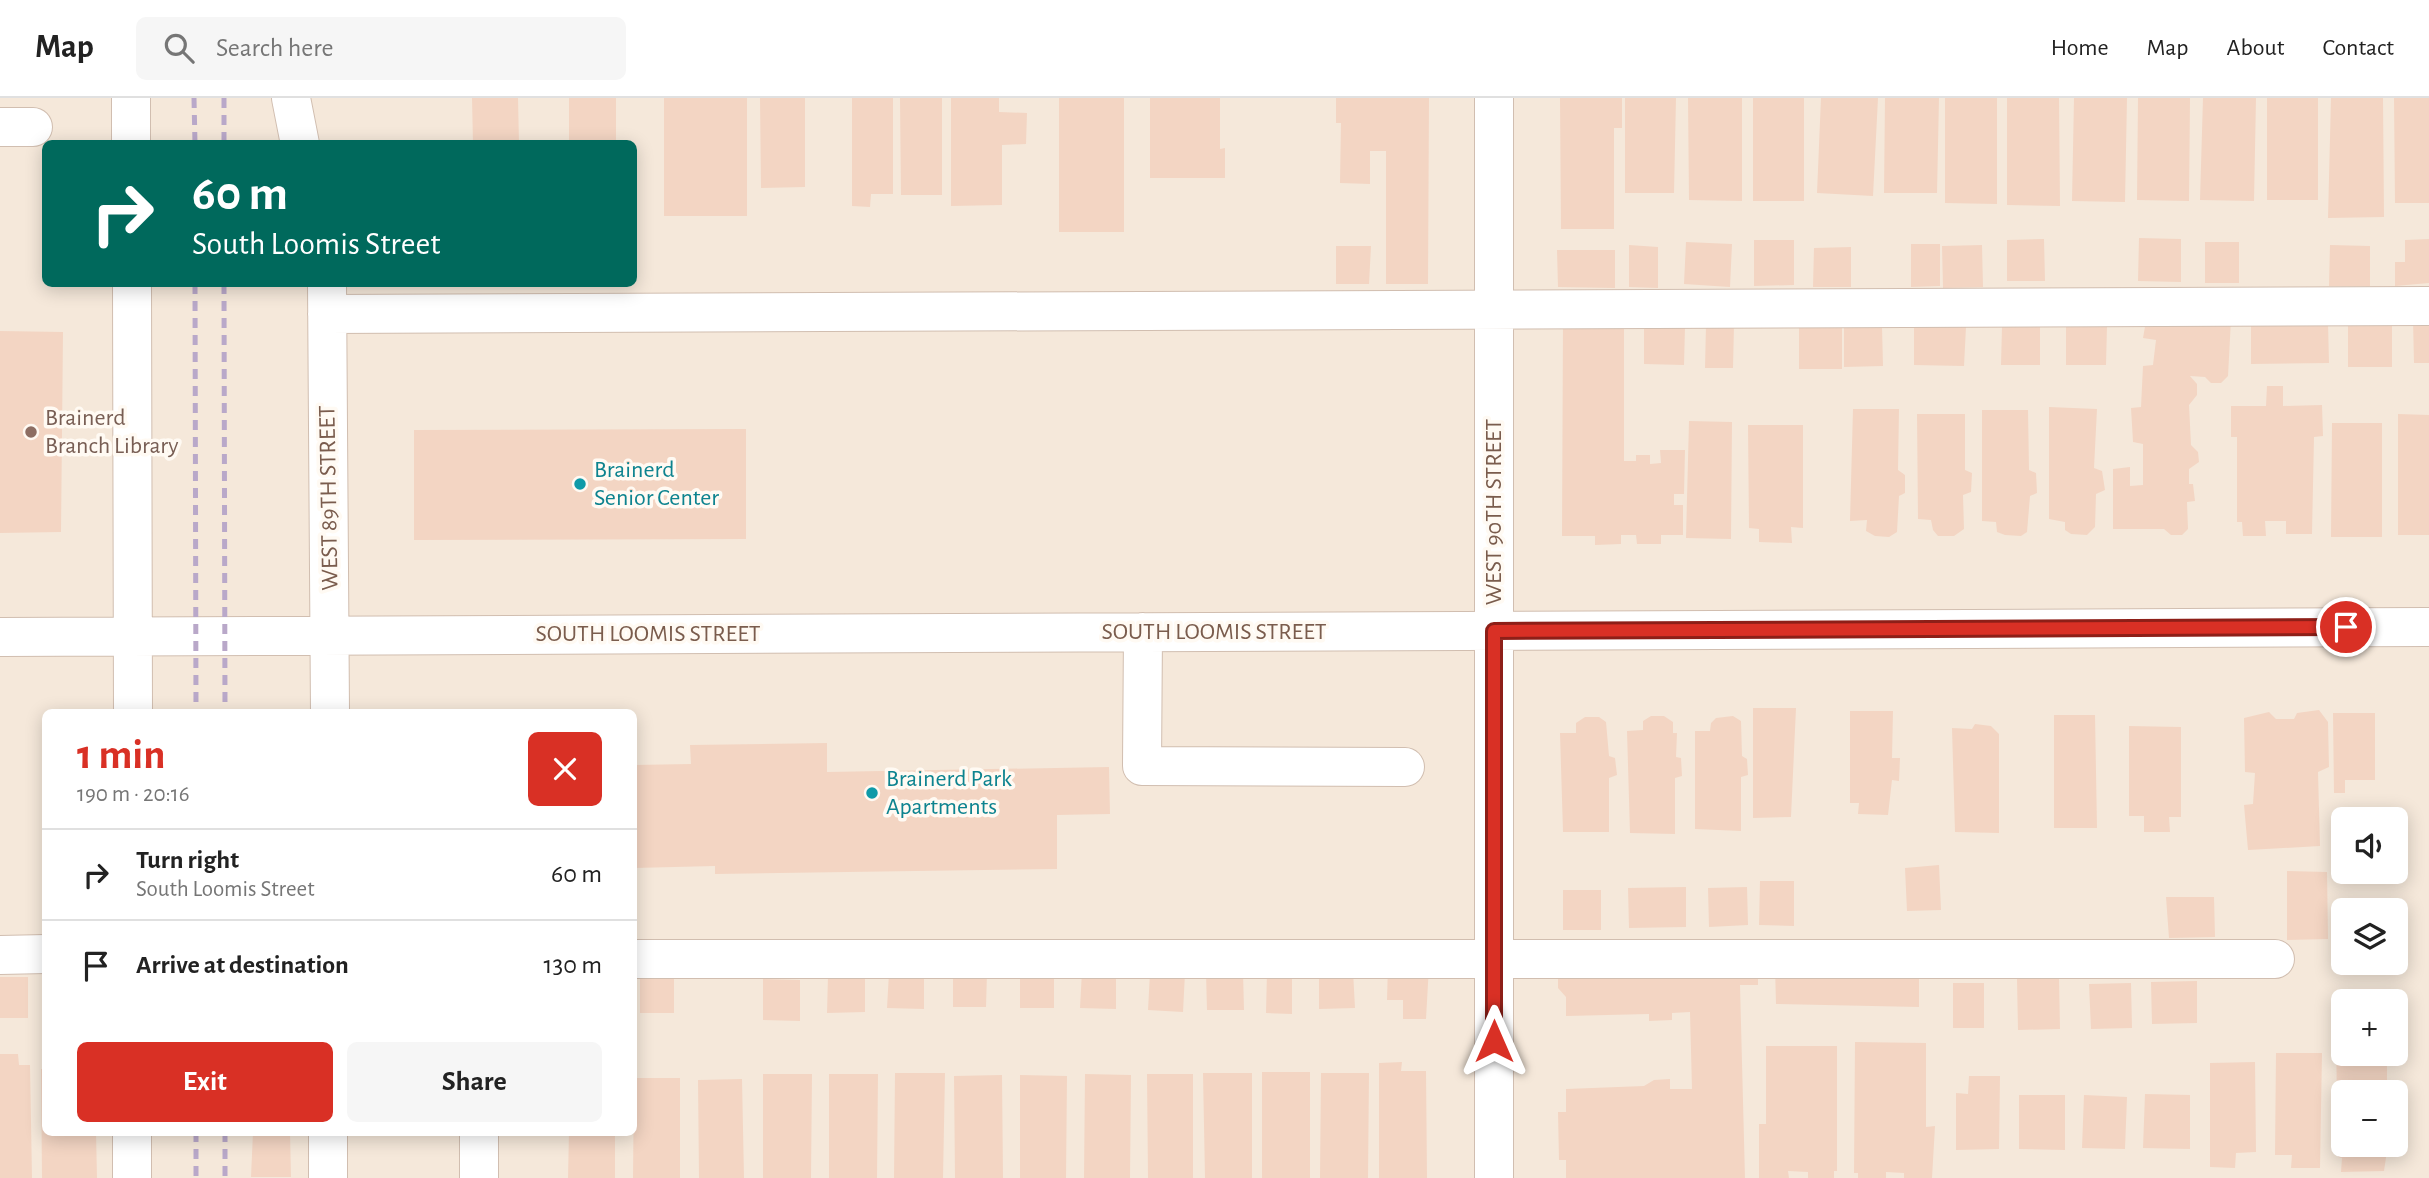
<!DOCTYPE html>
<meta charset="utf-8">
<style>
:root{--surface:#fff;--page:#f6f6f6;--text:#222;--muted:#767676;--line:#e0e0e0;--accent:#d93025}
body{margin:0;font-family:"Alegreya Sans",sans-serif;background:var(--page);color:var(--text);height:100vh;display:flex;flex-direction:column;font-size:26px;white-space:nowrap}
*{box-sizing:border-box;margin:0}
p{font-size:23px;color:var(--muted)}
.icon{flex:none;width:38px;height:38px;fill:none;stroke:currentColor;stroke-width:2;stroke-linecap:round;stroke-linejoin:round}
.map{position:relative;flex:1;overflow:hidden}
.panel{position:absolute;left:42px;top:611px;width:595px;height:427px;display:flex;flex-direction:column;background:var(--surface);border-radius:10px;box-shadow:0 4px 18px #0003}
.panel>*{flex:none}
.guide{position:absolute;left:42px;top:42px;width:595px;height:147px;border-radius:10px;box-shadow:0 4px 18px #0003;background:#00695c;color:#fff;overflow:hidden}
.buttons{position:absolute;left:2331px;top:709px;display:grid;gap:14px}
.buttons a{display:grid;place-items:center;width:77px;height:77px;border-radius:10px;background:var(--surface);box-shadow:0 4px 18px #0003;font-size:35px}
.pin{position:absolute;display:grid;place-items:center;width:60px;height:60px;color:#fff;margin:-30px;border:4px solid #fff;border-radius:50%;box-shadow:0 2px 7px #0007}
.me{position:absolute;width:77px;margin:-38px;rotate:0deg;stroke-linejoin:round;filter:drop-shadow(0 0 5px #0008)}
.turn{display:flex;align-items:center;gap:24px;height:147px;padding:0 35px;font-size:32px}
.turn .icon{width:91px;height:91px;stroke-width:2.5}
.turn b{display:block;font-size:49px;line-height:60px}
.round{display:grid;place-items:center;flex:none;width:74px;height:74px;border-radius:10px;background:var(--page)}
.summary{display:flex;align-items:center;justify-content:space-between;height:119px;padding:0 35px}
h1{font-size:42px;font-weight:700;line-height:52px;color:var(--accent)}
.cta{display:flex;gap:14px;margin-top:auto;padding:14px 35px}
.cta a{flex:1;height:80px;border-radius:10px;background:var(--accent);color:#fff;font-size:28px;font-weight:700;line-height:80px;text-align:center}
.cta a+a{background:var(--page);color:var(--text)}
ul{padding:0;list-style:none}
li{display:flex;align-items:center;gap:21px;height:91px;padding:0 35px;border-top:2px solid var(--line)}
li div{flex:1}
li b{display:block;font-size:26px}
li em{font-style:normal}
header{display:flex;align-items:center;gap:42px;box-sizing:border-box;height:98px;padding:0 35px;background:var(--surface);border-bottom:2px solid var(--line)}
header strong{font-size:33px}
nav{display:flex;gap:38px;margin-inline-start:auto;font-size:24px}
.search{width:490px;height:63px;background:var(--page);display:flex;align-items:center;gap:18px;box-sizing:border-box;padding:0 24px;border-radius:10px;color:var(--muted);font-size:26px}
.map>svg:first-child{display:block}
.residential{fill:#f5e8da;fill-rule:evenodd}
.building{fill:#f3d5c3}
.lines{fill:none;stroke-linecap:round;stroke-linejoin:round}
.minor-casing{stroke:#d1beb0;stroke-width:40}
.minor{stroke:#fff;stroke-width:38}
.rail{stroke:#b9a8c9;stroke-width:5;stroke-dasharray:10 7;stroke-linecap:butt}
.route-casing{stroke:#8d1f18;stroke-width:18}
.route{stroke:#d93025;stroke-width:12}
.education-dot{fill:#8d6e63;stroke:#fffaf3;stroke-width:2.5}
.culture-dot{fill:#0f9aa8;stroke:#fffaf3;stroke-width:2.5}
.labels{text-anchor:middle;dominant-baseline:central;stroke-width:7;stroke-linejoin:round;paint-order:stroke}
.education-label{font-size:24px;fill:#785e54;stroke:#fffaf3;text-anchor:start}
.culture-label{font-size:24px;fill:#0d838f;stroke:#fffaf3;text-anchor:start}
.street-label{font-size:24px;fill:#7a5c4d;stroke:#fffaf3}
</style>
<header>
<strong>Map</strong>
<div class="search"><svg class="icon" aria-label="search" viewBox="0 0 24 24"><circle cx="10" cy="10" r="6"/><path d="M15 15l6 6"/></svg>Search here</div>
<nav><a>Home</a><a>Map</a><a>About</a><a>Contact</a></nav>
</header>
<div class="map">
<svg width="2429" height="1080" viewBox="0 0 2429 1080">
<rect width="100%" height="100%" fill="#fdf6ec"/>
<!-- residential -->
<path class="residential" d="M 0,0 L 2429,0 L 2429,1080 L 0,1080 ZM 46,46 L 634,46 L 634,186 L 46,186 ZM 46,614 L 634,614 L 634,1034 L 46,1034 ZM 2343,721 L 2396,721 L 2396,774 L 2343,774 ZM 2343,812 L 2396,812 L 2396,864 L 2343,864 ZM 2343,903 L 2396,903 L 2396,956 L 2343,956 ZM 2343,994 L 2396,994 L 2396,1046 L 2343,1046 Z"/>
<!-- building -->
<path class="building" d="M 472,0 L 518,0 L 519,46 L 473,46 Z
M 569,0 L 616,0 L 616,46 L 569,46 Z
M 664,0 L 747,0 L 747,118 L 664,118 Z
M 760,0 L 805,0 L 805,89 L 761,90 Z
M 852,0 L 893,0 L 893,96 L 871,96 L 870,109 L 852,108 Z
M 900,0 L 942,0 L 942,97 L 901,97 Z
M 951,0 L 999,0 L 999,14 L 1027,15 L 1026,46 L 1002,47 L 1002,107 L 951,108 Z
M 1059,0 L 1124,0 L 1124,134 L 1059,134 Z
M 1150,0 L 1220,0 L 1220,51 L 1225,50 L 1225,80 L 1150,80 Z
M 1336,0 L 1429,0 L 1428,186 L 1386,186 L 1386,53 L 1370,53 L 1370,86 L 1340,85 L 1341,25 L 1336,25 Z
M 1560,0 L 1622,0 L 1622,30 L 1614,30 L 1614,131 L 1561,131 Z
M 1625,0 L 1676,0 L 1674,95 L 1625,95 Z
M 1688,0 L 1742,0 L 1742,103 L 1689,102 Z
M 1753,0 L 1804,0 L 1804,103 L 1753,103 Z
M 1821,0 L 1878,0 L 1873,98 L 1817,95 Z
M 1885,0 L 1939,0 L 1937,95 L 1884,95 Z
M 1945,0 L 1997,0 L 1997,106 L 1945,105 Z
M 2007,0 L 2059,0 L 2060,108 L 2007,107 Z
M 2074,0 L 2127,0 L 2125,104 L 2072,103 Z
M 2138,0 L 2190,0 L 2189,103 L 2137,102 Z
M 2203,0 L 2256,0 L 2254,103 L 2200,102 Z
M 2267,0 L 2318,0 L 2318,102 L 2267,102 Z
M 2331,0 L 2383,0 L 2384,119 L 2328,120 Z
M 2394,0 L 2429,0 L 2429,105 L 2395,105 Z
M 2139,140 L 2181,141 L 2181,184 L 2138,183 Z
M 2044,141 L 2045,183 L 2007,183 L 2007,142 Z
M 2429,141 L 2429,185 L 2395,188 L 2395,164 L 2405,164 L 2405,142 Z
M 1754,142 L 1794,142 L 1794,187 L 1754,188 Z
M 1686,144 L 1732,146 L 1730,189 L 1684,186 Z
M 2205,144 L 2239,144 L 2239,185 L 2205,185 Z
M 1911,146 L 1940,146 L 1940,188 L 1911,189 Z
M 1629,147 L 1658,149 L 1658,190 L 1629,189 Z
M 1982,147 L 1983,189 L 1943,190 L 1942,148 Z
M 2330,147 L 2370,148 L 2370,188 L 2329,188 Z
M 1336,148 L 1371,148 L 1369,186 L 1336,186 Z
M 1851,149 L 1851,189 L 1813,189 L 1814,150 Z
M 1557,152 L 1615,152 L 1615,190 L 1558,189 Z
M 2231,221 L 2228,278 L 2221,285 L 2211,285 L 2205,279 L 2190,278 L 2197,286 L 2197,297 L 2189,307 L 2191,347 L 2198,354 L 2199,364 L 2189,371 L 2189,386 L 2193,386 L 2195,403 L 2187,404 L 2188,431 L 2182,437 L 2171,437 L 2164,431 L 2113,431 L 2113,371 L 2130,369 L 2130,388 L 2143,387 L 2143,346 L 2133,344 L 2131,310 L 2141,309 L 2143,268 L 2153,267 L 2156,242 L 2143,240 L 2146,223 Z
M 2392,222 L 2392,269 L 2348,269 L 2348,223 Z
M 2413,222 L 2429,222 L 2429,265 L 2414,265 Z
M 1563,223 L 1624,224 L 1624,363 L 1636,363 L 1636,357 L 1650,357 L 1650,366 L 1661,365 L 1660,352 L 1685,352 L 1684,396 L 1674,396 L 1674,407 L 1683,407 L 1683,437 L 1661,437 L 1661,446 L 1637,446 L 1636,437 L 1621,437 L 1621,446 L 1595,447 L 1595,438 L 1562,438 Z
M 2328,225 L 2329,265 L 2251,266 L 2251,226 Z
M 1706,227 L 1734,227 L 1733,270 L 1705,270 Z
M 1644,228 L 1685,229 L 1684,267 L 1644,266 Z
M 1799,228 L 1842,228 L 1842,271 L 1799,271 Z
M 2066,228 L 2107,228 L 2106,267 L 2066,267 Z
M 1882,229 L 1883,268 L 1844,269 L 1844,230 Z
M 1914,229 L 1966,229 L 1964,268 L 1914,267 Z
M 2002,229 L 2040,229 L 2040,267 L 2001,267 Z
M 0,233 L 63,234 L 61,434 L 0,435 Z
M 2267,288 L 2283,288 L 2283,308 L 2322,307 L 2323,338 L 2314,339 L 2312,436 L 2286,436 L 2286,423 L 2265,423 L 2266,438 L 2243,438 L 2242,424 L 2237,424 L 2237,339 L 2231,339 L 2231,308 L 2266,308 Z
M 2049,309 L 2097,311 L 2094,370 L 2102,373 L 2105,392 L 2096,396 L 2095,429 L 2087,437 L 2071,436 L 2065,432 L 2065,424 L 2049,421 Z
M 1853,311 L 1899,311 L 1898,372 L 1905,377 L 1905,395 L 1899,398 L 1897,434 L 1889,439 L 1875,438 L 1866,433 L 1867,422 L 1850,423 Z
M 1982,312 L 2028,312 L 2029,372 L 2036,375 L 2037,395 L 2030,398 L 2027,434 L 2021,438 L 2005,437 L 1997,434 L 1996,424 L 1982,423 Z
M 1917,316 L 1965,316 L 1965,372 L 1972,375 L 1971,394 L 1963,397 L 1964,431 L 1954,438 L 1938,438 L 1933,432 L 1931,422 L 1918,421 Z
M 2398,316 L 2429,317 L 2429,437 L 2398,437 Z
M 1689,323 L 1732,324 L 1731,441 L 1686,440 Z
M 2332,325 L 2382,325 L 2382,439 L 2331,439 Z
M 1748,327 L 1803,327 L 1803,430 L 1791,429 L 1792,445 L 1759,444 L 1759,431 L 1749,430 Z
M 746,331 L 746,441 L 414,442 L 414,332 Z
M 1753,610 L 1796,610 L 1791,719 L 1753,720 Z
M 2319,612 L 2328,624 L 2329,669 L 2318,674 L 2320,748 L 2248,752 L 2244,707 L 2253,706 L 2255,675 L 2245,674 L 2244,620 L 2269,614 L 2276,621 L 2294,621 L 2297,615 Z
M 1850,613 L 1893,613 L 1892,660 L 1900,660 L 1899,683 L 1892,682 L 1888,717 L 1858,716 L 1859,705 L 1850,705 Z
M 2333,615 L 2375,615 L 2375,682 L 2345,682 L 2345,695 L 2334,695 Z
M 2054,617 L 2095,617 L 2097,730 L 2054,730 Z
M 1651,618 L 1664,618 L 1673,624 L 1673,635 L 1677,635 L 1676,659 L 1681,660 L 1682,678 L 1675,680 L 1675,736 L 1630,735 L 1627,633 L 1643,632 L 1643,623 Z
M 1733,618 L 1741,623 L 1742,658 L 1747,661 L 1748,677 L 1741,679 L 1741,733 L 1695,731 L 1695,633 L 1710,633 L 1711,625 L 1716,620 Z
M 1585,619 L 1599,619 L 1606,624 L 1609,658 L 1615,660 L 1617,677 L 1609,680 L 1609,734 L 1563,734 L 1560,635 L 1576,635 L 1576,625 Z
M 1975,626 L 1991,628 L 1999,636 L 1999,735 L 1955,734 L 1952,630 L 1972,631 Z
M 2129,628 L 2181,629 L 2181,719 L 2169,719 L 2170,734 L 2144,734 L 2144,718 L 2129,718 Z
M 827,645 L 827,674 L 1109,669 L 1110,716 L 1057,717 L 1057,771 L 715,776 L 715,768 L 634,770 L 634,667 L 691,666 L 690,647 Z
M 1939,767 L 1941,812 L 1907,813 L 1905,770 Z
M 2287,773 L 2327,774 L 2328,841 L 2287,842 Z
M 1760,783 L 1794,783 L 1794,828 L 1759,827 Z
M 1686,789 L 1686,829 L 1629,830 L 1628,790 Z
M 1747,789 L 1748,827 L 1709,829 L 1708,790 Z
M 1563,792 L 1601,792 L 1601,832 L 1563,832 Z
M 2166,799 L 2214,799 L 2215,839 L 2169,840 Z
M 1388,867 L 1429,868 L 1426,921 L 1403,921 L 1403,902 L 1387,902 Z
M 1758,869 L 1758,887 L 1740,887 L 1745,1080 L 1566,1080 L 1566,1062 L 1559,1062 L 1558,1014 L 1566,1014 L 1566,991 L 1644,988 L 1654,982 L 1670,981 L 1670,991 L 1692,991 L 1690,914 L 1672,915 L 1672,922 L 1649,923 L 1649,916 L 1566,918 L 1566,899 L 1558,890 L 1558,874 Z
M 1775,869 L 1919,872 L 1919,909 L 1776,906 Z
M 1082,873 L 1116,873 L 1116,911 L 1080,910 Z
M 1267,873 L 1292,874 L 1292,916 L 1266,915 Z
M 1319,873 L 1353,873 L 1355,910 L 1319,911 Z
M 1020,874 L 1054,874 L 1054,910 L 1020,910 Z
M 1243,874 L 1244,912 L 1207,912 L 1206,875 Z
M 889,875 L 924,876 L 924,911 L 887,910 Z
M 953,875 L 987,875 L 986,909 L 953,909 Z
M 1150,875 L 1185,875 L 1183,914 L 1148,912 Z
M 828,878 L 865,878 L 865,914 L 827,915 Z
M 0,879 L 28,879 L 28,920 L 0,920 Z
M 640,879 L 674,879 L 674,915 L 640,915 Z
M 2059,880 L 2060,931 L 2018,932 L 2017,881 Z
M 763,881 L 800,882 L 800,923 L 763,922 Z
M 2197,883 L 2197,925 L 2152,926 L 2151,884 Z
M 1953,885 L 1984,885 L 1984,930 L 1953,930 Z
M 2131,885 L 2132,930 L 2091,931 L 2089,886 Z
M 2336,941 L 2343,941 L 2343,956 L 2387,956 L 2387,994 L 2343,994 L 2343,1046 L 2388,1046 L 2384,1073 L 2341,1074 L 2342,1060 L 2338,1059 Z
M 1855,944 L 1926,945 L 1926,1029 L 1935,1028 L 1932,1080 L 1904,1080 L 1904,1075 L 1886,1074 L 1886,1080 L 1858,1080 L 1858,1075 L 1854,1075 Z
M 1766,948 L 1837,948 L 1837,1073 L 1834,1073 L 1834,1080 L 1808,1080 L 1808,1074 L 1788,1073 L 1789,1080 L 1759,1080 L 1759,1026 L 1766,1026 Z
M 2276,955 L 2322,955 L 2320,1070 L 2291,1070 L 2292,1057 L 2275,1057 Z
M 0,956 L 18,956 L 19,967 L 30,967 L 32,1080 L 0,1080 Z
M 1402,964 L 1401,973 L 1426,973 L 1427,1080 L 1379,1080 L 1379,965 Z
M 2255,964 L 2256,1054 L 2236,1055 L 2235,1070 L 2210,1069 L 2210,965 Z
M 41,971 L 46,971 L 46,1034 L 96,1034 L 97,1080 L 42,1080 Z
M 1262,974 L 1310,974 L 1310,1080 L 1262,1080 Z
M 895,975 L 945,975 L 943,1080 L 894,1080 Z
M 1203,975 L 1252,975 L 1252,1080 L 1205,1080 Z
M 1321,975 L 1369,975 L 1368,1080 L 1320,1080 Z
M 763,976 L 812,976 L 811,1080 L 763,1080 Z
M 829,976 L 878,976 L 877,1080 L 829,1080 Z
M 1085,976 L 1131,977 L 1130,1080 L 1084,1080 Z
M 1147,976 L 1193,976 L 1193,1080 L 1148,1080 Z
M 1002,977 L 1003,1080 L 955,1080 L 954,978 Z
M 1020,977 L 1067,978 L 1066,1080 L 1020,1080 Z
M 1969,978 L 2000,978 L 1999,1051 L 1956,1052 L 1956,995 L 1968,996 Z
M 634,980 L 680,980 L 680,1080 L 633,1080 Z
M 742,981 L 744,1080 L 699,1080 L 698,982 Z
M 2145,996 L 2190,997 L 2190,1051 L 2143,1050 Z
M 2019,997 L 2065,997 L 2065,1052 L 2019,1051 Z
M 2084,997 L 2127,999 L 2125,1051 L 2082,1050 Z
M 253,1034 L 290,1034 L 291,1079 L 251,1079 Z
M 569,1034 L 615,1034 L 615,1080 L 568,1080 Z"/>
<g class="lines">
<defs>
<path id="minor" d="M 131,0 L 131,46
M 291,0 L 300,46
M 0,29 L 33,29
M 132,186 L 133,614
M 327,186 L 330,614
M 327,216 L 2429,208
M 1143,534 L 1142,668 L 1405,669
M 0,539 L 2429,529
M 0,857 L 46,856
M 634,861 L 2275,861
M 479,1034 L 479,1080
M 132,1080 L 132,1034
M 328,1080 L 328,1034
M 1494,1080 L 1494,0"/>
</defs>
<!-- minor casing -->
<use href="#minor" class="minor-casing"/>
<!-- minor -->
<use href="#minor" class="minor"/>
<!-- rail -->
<path class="rail" d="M 194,0 L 195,46
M 224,0 L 224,46
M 195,186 L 196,614
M 224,186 L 225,614
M 196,1034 L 196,1080
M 225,1034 L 225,1080"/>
</g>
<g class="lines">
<defs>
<path id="route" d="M 1494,943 L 1494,533 L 2346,529"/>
</defs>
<!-- route casing -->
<use href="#route" class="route-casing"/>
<!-- route -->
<use href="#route" class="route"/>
</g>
<!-- markers -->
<circle class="education-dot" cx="31" cy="334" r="7"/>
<g class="culture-dot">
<circle cx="580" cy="386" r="7"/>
<circle cx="872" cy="695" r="7"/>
</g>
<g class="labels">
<!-- education labels -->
<g class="education-label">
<text x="45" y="320">Brainerd<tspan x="45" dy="28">Branch Library</tspan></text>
</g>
<!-- culture labels -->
<g class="culture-label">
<text x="594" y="372">Brainerd<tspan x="594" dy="28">Senior Center</tspan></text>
<text x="886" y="681">Brainerd Park<tspan x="886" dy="28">Apartments</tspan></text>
</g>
<!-- street labels -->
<g class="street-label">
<text transform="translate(329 400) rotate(-91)">WEST 89TH STREET</text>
<text transform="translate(1494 414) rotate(-90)">WEST 90TH STREET</text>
<text x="1214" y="534">SOUTH LOOMIS STREET</text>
<text x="648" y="536">SOUTH LOOMIS STREET</text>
</g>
</g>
</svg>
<div class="buttons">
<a><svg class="icon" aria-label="sound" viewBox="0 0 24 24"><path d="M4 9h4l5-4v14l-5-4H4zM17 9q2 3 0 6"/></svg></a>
<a><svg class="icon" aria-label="layers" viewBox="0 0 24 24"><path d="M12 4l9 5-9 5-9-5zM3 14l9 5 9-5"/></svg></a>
<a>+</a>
<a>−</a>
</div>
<div class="pin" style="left:2346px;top:529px;background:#d93025"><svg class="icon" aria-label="arrive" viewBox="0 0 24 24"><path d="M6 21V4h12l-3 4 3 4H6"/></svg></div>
<svg class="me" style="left:1494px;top:943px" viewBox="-20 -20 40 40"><path d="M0-17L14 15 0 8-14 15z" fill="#d93025" stroke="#fff" stroke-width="4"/></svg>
<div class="guide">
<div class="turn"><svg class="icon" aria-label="right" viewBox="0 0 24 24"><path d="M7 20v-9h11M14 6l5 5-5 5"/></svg><div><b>60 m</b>South Loomis Street</div></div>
</div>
<section class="panel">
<div class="summary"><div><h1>1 min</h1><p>190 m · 20:16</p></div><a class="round" style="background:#d93025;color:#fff"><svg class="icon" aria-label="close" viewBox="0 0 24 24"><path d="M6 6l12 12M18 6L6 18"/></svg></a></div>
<ul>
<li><svg class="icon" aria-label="right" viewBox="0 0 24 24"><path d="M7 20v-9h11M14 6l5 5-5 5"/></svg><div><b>Turn right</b><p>South Loomis Street</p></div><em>60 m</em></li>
<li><svg class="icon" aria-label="arrive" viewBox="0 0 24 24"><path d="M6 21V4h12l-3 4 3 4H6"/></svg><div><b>Arrive at destination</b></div><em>130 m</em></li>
</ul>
<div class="cta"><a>Exit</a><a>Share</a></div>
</section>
</div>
